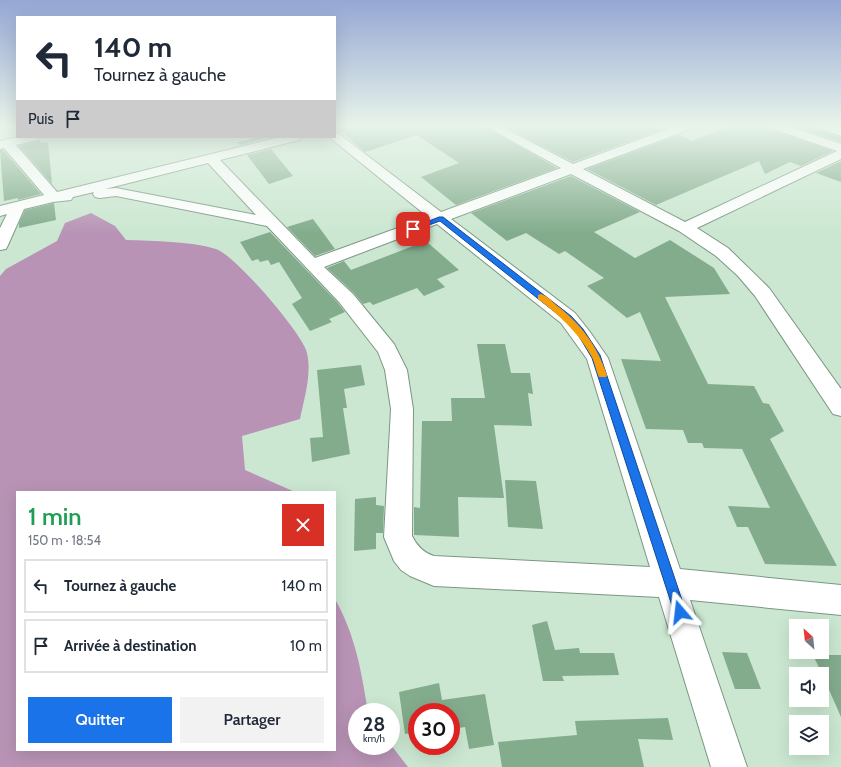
<!DOCTYPE html>
<html lang="fr">
<meta charset="utf-8">
<style>
:root{--surface:#fff;--page:#f2f2f3;--text:#1f2937;--muted:#747a83;--line:#e0e1e3;--accent:#1a73e8}
body{margin:0;font-family:Cabin,sans-serif;background:var(--page);color:var(--text);height:100vh;display:flex;flex-direction:column;font-size:15px;white-space:nowrap}
*{box-sizing:border-box;margin:0}
p{font-size:13px;color:var(--muted)}
.icon{flex:none;width:22px;height:22px;fill:none;stroke:currentColor;stroke-width:2;stroke-linecap:round;stroke-linejoin:round}
.map{position:relative;flex:1;overflow:hidden}
.side{position:absolute;left:16px;top:491px;width:320px;height:260px;display:flex;flex-direction:column;background:var(--surface);border-radius:0px;box-shadow:0 4px 16px #0002}
.side>*{flex:none}
.hud{position:absolute;left:16px;top:16px;width:320px;height:122px;border-radius:0px;box-shadow:0 4px 16px #0002;background:#fff;color:var(--text);overflow:hidden}
.needle{width:26px;rotate:333deg}
.controls{position:absolute;left:789px;top:619px;display:grid;gap:8px}
.controls a{display:grid;place-items:center;width:40px;height:40px;border-radius:0px;background:var(--surface);box-shadow:0 4px 16px #0002;font-size:20px}
.speed{position:absolute;left:348px;top:703px;display:flex;gap:8px;font-size:20px;font-weight:700;text-align:center}
.speed>*{display:grid;place-content:center;width:52px;height:52px;border-radius:50%;background:var(--surface);box-shadow:0 4px 16px #0002;line-height:1}
.speed small{font-size:10px;font-weight:400}
.speed .limit{border:6px solid #d22;background:#fff;color:#111}
.pin{position:absolute;display:grid;place-items:center;width:34px;height:34px;color:#fff;margin:-17px;border-radius:8px;box-shadow:0 2px 6px #0006}
.me{position:absolute;width:44px;margin:-22px;rotate:343deg;stroke-linejoin:round;filter:drop-shadow(0 0 3px #0008)}
.turn{display:flex;align-items:center;gap:14px;height:84px;padding:0 12px;font-size:18px}
.turn .icon{width:52px;height:52px;stroke-width:2.5}
.turn b{display:block;font-size:28px;line-height:34px}
.then{display:flex;align-items:center;height:38px;padding:0 12px;background:#0003;gap:8px;font-size:15px}
.round{display:grid;place-items:center;flex:none;width:42px;height:42px;border-radius:0px;background:var(--page)}
.headline{display:flex;align-items:center;justify-content:space-between;height:68px;padding:0 12px}
h1{font-size:24px;font-weight:600;line-height:30px;color:#1e9e55}
.primary-button{display:flex;gap:8px;margin-top:auto;padding:8px 12px}
.primary-button a{flex:1;height:46px;border-radius:0px;background:var(--accent);color:#fff;font-size:16px;font-weight:600;line-height:46px;text-align:center}
.primary-button a+a{background:var(--page);color:var(--text)}
ul{padding:0;list-style:none}
li{display:flex;align-items:center;gap:12px;height:54px;margin:0 8px 6px;padding:0 4px;border:2px solid var(--line);border-radius:0px}
li div{flex:1}
li b{display:block;font-size:15px}
li em{font-style:normal}
.map>svg:first-child{display:block}
.water{fill:#b893b5}
.building{fill:#83ac8d}
.lines{fill:none;stroke-linecap:round;stroke-linejoin:round}
.minor-casing{stroke:#7c9682;stroke-width:2}
.minor{fill:#fff;fill-rule:evenodd}
.route{fill:#1a73e8;stroke:#114b97}
.slow{fill:#f59e0b}
</style>
<div class="map">
<svg width="841" height="767" viewBox="0 0 841 767">
<rect width="100%" height="100%" fill="#cbe7d1"/>
<!-- water -->
<path class="water" d="M 91,213 L 115,226 L 126,240 C 154,241 189,241 216,249 C 235,255 303,334 307,353 C 312,374 304,399 300,419 L 242,436 L 245,470 L 295,492 L 17,492 L 17,750 L 335,750 L 335,599 C 356,637 361,670 368,712 L 357,712 L 357,746 L 391,745 L 408,767 L 0,767 L 0,276 L 6,269 L 57,241 L 65,223 Z"/>
<!-- building -->
<path class="building" d="M 335,126 L 484,126 L 557,168 L 456,205 L 421,177 L 459,163 L 417,135 L 365,152 Z
M 503,126 L 656,126 L 663,129 L 573,162 Z
M 729,126 L 770,126 L 773,130 L 833,151 L 801,166 L 790,162 L 765,174 L 759,161 L 656,205 L 587,169 L 679,135 L 692,141 Z
M 792,126 L 811,126 L 841,137 L 841,142 Z
M 260,137 L 264,139 L 240,145 L 237,142 Z
M 40,141 L 41,143 L 48,142 L 52,184 L 19,146 Z
M 271,149 L 293,176 L 269,184 L 247,155 Z
M 0,150 L 3,150 L 41,194 L 18,200 L 18,198 L 4,201 Z
M 841,161 L 841,182 L 816,173 Z
M 571,176 L 640,212 L 594,232 L 635,258 L 670,240 L 714,268 L 730,294 L 665,297 L 708,384 L 754,386 L 763,403 L 769,404 L 784,431 L 770,439 L 837,566 L 765,564 L 748,527 L 737,527 L 728,506 L 770,508 L 742,449 L 704,448 L 702,443 L 688,443 L 683,430 L 646,429 L 621,359 L 661,361 L 640,312 L 627,318 L 587,286 L 604,278 L 565,251 L 559,254 L 526,233 L 507,241 L 471,213 Z
M 54,203 L 56,220 L 19,228 L 19,223 L 25,210 Z
M 313,219 L 335,249 L 315,256 L 287,227 Z
M 270,232 L 338,303 L 345,312 L 329,319 L 332,322 L 310,331 L 292,304 L 302,298 L 279,262 L 271,265 L 268,260 L 260,262 L 258,259 L 252,261 L 240,242 Z
M 426,241 L 459,270 L 437,279 L 445,287 L 424,296 L 417,288 L 373,305 L 370,302 L 363,304 L 354,293 L 327,268 L 344,261 L 351,270 Z
M 477,344 L 505,344 L 511,373 L 530,373 L 533,394 L 528,393 L 532,426 L 494,425 L 504,498 L 458,497 L 459,537 L 414,535 L 414,507 L 420,508 L 422,421 L 452,421 L 451,398 L 485,398 Z
M 361,365 L 365,385 L 344,389 L 347,408 L 343,408 L 350,454 L 312,462 L 310,438 L 323,437 L 317,370 Z
M 505,480 L 536,481 L 543,529 L 508,527 Z
M 376,497 L 376,505 L 384,506 L 383,533 L 376,533 L 376,549 L 354,551 L 355,499 Z
M 547,621 L 555,650 L 579,648 L 580,653 L 614,653 L 619,675 L 562,676 L 564,681 L 543,681 L 532,625 Z
M 722,652 L 747,653 L 761,689 L 735,689 Z
M 813,655 L 841,655 L 841,717 L 822,674 Z
M 439,683 L 442,700 L 485,694 L 494,745 L 469,749 L 465,727 L 451,729 L 451,712 L 417,712 L 417,732 L 405,734 L 399,692 Z
M 668,718 L 673,740 L 638,739 L 644,767 L 502,767 L 498,742 L 577,735 L 575,721 Z"/>
<g class="lines">
<defs>
<path id="minor" d="M 485,126 L 500,126 L 573,164 L 676,126 L 693,126 L 691,129 L 583,169 L 685,222 L 837,151 L 773,129 L 771,126 L 788,126 L 841,144 L 841,159 L 697,228 L 728,248 L 769,288 L 841,389 L 841,416 L 833,414 L 755,296 L 738,276 L 716,256 L 679,231 L 571,174 L 451,219 L 575,313 L 590,332 L 608,358 L 680,569 L 841,585 L 841,615 L 690,600 L 747,767 L 711,767 L 659,597 L 434,586 L 410,576 L 401,570 L 394,561 L 384,537 L 391,409 L 385,370 L 378,352 L 339,302 L 267,226 L 116,196 L 100,198 L 95,197 L 93,194 L 94,192 L 73,197 L 71,200 L 53,202 L 24,209 L 8,245 L 6,249 L 0,250 L 0,228 L 7,214 L 0,216 L 0,206 L 44,195 L 4,148 L 0,149 L 0,141 C 13,137 26,137 40,137 L 38,140 L 16,145 L 57,192 L 280,137 L 301,137 L 299,140 L 220,160 L 315,258 L 428,217 L 329,137 L 335,137 L 335,133 L 339,134 L 441,212 L 561,168 ZM 208,163 L 256,215 L 116,188 L 105,189 ZM 437,224 L 561,323 L 587,359 L 650,567 L 434,556 C 424,553 417,546 412,536 L 413,409 L 407,370 L 394,344 L 353,294 L 324,267 Z
M 820,126 L 836,126 L 841,128 L 841,136 L 822,129 Z"/>
</defs>
<!-- minor casing -->
<use href="#minor" class="minor-casing"/>
<!-- minor -->
<use href="#minor" class="minor"/>
</g>
<!-- sky -->
<linearGradient id="sky" x2="0" y2="1"><stop stop-color="#95a7d4"/><stop offset="0.54" stop-color="#e8f4ea"/><stop offset="1" stop-color="#e8f4ea" stop-opacity="0"/></linearGradient>
<rect width="841" height="233" fill="url(#sky)"/>
<!-- route -->
<path class="route" d="M 439,217 L 443,217 L 571,316 L 583,329 L 600,355 L 686,612 L 684,616 L 680,618 L 675,616 L 674,612 L 592,358 L 577,333 L 565,320 L 440,221 L 415,230 L 409,229 Z"/>
<!-- slow -->
<path class="slow" d="M 541,294 C 547,296 552,301 556,305 C 581,324 597,346 607,375 L 606,377 L 599,377 C 596,371 595,363 592,357 C 578,332 560,316 538,299 L 538,295 Z"/>
</svg>
<div class="controls">
<a><svg class="needle" viewBox="-14 -14 28 28"><path d="M0-13l5 13h-10z" fill="#e53935"/><path d="M0 13l5-13h-10z" fill="#747a83"/></svg></a>
<a><svg class="icon" aria-label="sound" viewBox="0 0 24 24"><path d="M4 9h4l5-4v14l-5-4H4zM17 9q2 3 0 6"/></svg></a>
<a><svg class="icon" aria-label="layers" viewBox="0 0 24 24"><path d="M12 4l9 5-9 5-9-5zM3 14l9 5 9-5"/></svg></a>
</div>
<div class="speed"><div>28<small>km/h</small></div><div class="limit">30</div></div>
<div class="pin" style="left:413px;top:229px;background:#d93025"><svg class="icon" aria-label="arrive" viewBox="0 0 24 24"><path d="M6 21V4h12l-3 4 3 4H6"/></svg></div>
<svg class="me" style="left:680px;top:612px" viewBox="-20 -20 40 40"><path d="M0-17L14 15 0 8-14 15z" fill="#1a73e8" stroke="#fff" stroke-width="4"/></svg>
<div class="hud">
<div class="turn"><svg class="icon" aria-label="left" viewBox="0 0 24 24"><path d="M17 20v-9H6M10 6l-5 5 5 5"/></svg><div><b>140 m</b>Tournez à gauche</div></div>
<div class="then">Puis<svg class="icon" aria-label="arrive" viewBox="0 0 24 24"><path d="M6 21V4h12l-3 4 3 4H6"/></svg></div>
</div>
<section class="side">
<div class="headline"><div><h1>1 min</h1><p>150 m · 18:54</p></div><a class="round" style="background:#d93025;color:#fff"><svg class="icon" aria-label="close" viewBox="0 0 24 24"><path d="M6 6l12 12M18 6L6 18"/></svg></a></div>
<ul>
<li><svg class="icon" aria-label="left" viewBox="0 0 24 24"><path d="M17 20v-9H6M10 6l-5 5 5 5"/></svg><div><b>Tournez à gauche</b></div><em>140 m</em></li>
<li><svg class="icon" aria-label="arrive" viewBox="0 0 24 24"><path d="M6 21V4h12l-3 4 3 4H6"/></svg><div><b>Arrivée à destination</b></div><em>10 m</em></li>
</ul>
<div class="primary-button"><a>Quitter</a><a>Partager</a></div>
</section>
</div>
